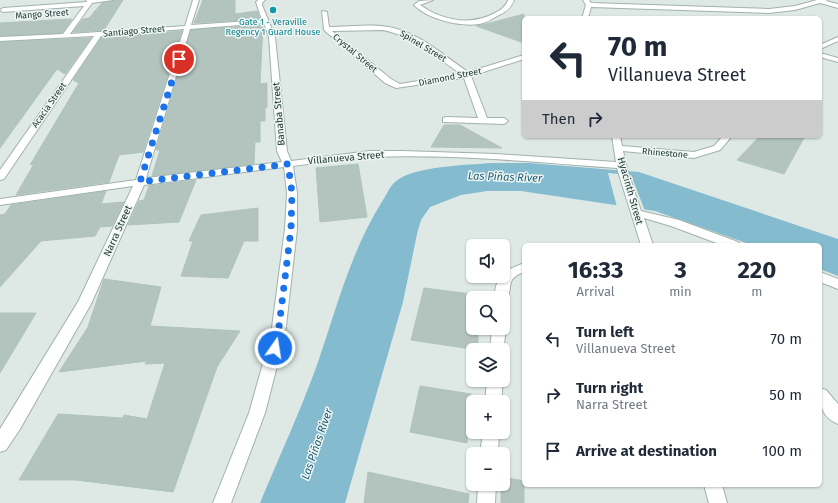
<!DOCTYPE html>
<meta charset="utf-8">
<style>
:root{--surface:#fff;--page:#f2f2f3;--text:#1f2937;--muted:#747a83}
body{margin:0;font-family:"Fira Sans",sans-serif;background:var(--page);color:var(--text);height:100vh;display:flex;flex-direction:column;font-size:15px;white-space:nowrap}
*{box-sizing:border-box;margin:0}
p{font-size:13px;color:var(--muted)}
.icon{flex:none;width:22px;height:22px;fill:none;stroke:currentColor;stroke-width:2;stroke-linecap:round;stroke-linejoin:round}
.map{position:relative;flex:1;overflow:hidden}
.sheet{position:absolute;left:522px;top:243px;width:300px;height:244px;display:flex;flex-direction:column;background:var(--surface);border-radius:6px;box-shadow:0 1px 3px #0004}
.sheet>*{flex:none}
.guide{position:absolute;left:522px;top:16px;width:300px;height:122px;border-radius:6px;box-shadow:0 1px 3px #0004;background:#fff;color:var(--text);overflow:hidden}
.controls{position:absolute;left:466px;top:239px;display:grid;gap:8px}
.controls a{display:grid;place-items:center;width:44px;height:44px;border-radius:6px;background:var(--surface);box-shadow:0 1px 3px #0004;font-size:20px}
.pin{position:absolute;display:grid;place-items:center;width:34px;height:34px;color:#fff;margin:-17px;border:2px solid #fff;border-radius:50%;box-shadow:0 1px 4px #0007}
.me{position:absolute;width:44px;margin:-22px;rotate:13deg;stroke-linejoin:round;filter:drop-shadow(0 0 3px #0008)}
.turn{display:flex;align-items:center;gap:14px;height:84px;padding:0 20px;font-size:18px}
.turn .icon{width:52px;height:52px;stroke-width:2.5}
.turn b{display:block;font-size:28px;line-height:34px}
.then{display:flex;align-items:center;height:38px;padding:0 20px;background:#0003;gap:8px;font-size:15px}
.eta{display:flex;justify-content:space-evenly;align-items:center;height:68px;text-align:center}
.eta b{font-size:24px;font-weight:700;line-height:28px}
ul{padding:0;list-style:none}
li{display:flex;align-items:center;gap:12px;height:56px;padding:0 20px}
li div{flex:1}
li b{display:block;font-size:15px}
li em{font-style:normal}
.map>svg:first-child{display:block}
.water{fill:#85bbcf}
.pier{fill:#dee9e6}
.building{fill:#b3c4bf;stroke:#b0c3bd}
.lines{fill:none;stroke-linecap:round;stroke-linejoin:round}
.minor-casing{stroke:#a1b1ad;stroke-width:2}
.minor{fill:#fff;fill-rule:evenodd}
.route{stroke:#1a73e8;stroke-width:7;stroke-dasharray:0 12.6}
.culture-dot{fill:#0f9aa8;stroke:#eef6f3;stroke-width:1.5}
.labels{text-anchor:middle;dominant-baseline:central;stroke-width:3;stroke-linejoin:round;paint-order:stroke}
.far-street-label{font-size:9px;fill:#203935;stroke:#eef6f3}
.far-culture-label{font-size:9px;fill:#0d838f;stroke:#eef6f3}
.street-label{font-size:10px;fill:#203935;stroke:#eef6f3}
.water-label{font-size:11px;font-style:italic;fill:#1b5a73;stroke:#eef6f3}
</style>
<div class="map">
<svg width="838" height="503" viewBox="0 0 838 503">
<rect width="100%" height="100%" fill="#dee9e6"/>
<!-- water -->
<path class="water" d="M 492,163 L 529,163 L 639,172 L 838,239 L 838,276 L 820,269 L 820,245 L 752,245 L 655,211 L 521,191 L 487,191 L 461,195 L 430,207 L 421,220 L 417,234 L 403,302 L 345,503 L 260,503 C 279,457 300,412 317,365 C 336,310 351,250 383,200 C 387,194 390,186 395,182 C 412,166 468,165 492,163 Z"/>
<!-- pier -->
<path class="pier" d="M 608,173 L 631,175 L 645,211 L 617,207 Z"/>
<!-- building -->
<path class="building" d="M 114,0 L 123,0 L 104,30 L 73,32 L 83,19 L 89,18 L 102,3 Z
M 203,0 L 235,0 L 235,14 L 257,11 L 260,19 L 194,23 Z
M 524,14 L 524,43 L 476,26 L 482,25 Z
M 72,19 L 62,33 L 0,36 L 0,23 Z
M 263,25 L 260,84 L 267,83 L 267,107 L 265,108 L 265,121 L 260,121 L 260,142 L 255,142 L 254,164 L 152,176 L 160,150 L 156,150 L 191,30 Z
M 182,31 L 143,152 L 119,155 L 109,182 L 16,195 L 34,164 L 30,165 L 79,83 L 73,80 L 102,37 Z
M 91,38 L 65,74 L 57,69 L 0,148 L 0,42 Z
M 444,125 L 460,125 L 502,148 L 431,147 Z
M 760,136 L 805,136 L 784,174 L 737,160 Z
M 358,164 L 367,217 L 320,222 L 316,168 Z
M 196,180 L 179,222 L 128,225 L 139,201 L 144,200 L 149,186 Z
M 106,191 L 101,204 L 124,202 L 112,226 L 100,227 L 95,236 L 41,241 L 0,287 L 0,215 L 5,214 L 11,205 Z
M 258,208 L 258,241 L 244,241 L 228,278 L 181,276 L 193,241 L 189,241 L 201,215 Z
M 104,279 L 161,287 L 150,326 L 240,331 L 217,367 L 173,492 L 76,480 L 19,480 L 58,414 L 123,418 L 124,415 L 147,419 L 165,363 L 145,364 L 147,361 L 59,372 L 88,327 Z
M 424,288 L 479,295 L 479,298 L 473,298 L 473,328 L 478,328 L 478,350 L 411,340 Z
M 0,313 L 36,313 L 0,373 Z
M 420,386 L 471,394 L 467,443 L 410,432 Z
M 368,472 L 469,494 L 468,503 L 364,503 Z
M 503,477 L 524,481 L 524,503 L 501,503 L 501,484 L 503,484 Z"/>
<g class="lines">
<defs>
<path id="minor" d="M 86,0 L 113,0 L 92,3 L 70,34 L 185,26 L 193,0 L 199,0 L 191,25 L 262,20 L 256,2 L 258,0 L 265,0 L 262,3 L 262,5 L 275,37 L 287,151 L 291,161 L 370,151 L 402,151 L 496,154 L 616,162 L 612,136 L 620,136 L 622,146 L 694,152 L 714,146 L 723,136 L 732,136 L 720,150 L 694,158 L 623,151 L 627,169 L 641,211 L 679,220 L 738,242 L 740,245 L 722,245 L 671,226 L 644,218 L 653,245 L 641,245 L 617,168 C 535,162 453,154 371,157 C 345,158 319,163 293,166 L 297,193 L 297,229 L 285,335 L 265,413 L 231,503 L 213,503 L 249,413 L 271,335 L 285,229 L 287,193 L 284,167 L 144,185 L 91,304 L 20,429 L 6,450 L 0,452 L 0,429 L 78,302 L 133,186 L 0,205 L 0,199 L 136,180 L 184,29 L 101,36 L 4,179 L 0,180 L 0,170 L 94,36 L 0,41 L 0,37 L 63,34 L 84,6 L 3,12 L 0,10 L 3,8 L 87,2 ZM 264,23 L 269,37 L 277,151 L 282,162 L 146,178 L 190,29 Z
M 433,0 L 420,5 C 443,21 471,26 495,13 C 501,10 506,6 508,0 L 514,0 C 511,8 506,12 499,15 C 492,19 486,23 479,24 C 459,27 428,19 414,5 L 419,1 Z
M 583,0 L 589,0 L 591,3 L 769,9 L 795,6 L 817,0 L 827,0 L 826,1 L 838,4 L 838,8 L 820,3 L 795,10 L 769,13 L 591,7 L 588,18 L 582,18 L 586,5 Z
M 322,11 L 327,12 L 329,27 C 351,27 378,22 400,30 C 425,38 447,58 468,72 L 524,55 L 524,59 L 471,76 L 487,118 L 504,118 L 508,121 L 504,124 L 443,122 L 443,118 L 446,117 L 478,118 L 464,78 L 396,88 L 385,83 L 324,30 ZM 383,30 C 413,36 436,57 461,74 L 400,84 L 391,79 L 332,31 Z
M 838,37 L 838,41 L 820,49 L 820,45 Z
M 820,53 L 838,58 L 838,62 L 820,57 Z
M 524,263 L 524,272 C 504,279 514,287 506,302 L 503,302 L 503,298 L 494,298 L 496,286 L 500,276 L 503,276 L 503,272 Z
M 820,272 L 838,279 L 838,289 L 820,282 Z
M 503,324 L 506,328 L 503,353 L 503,350 L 490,350 L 492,328 L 503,328 Z
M 487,380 L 503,380 L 501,402 L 485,402 Z
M 820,388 L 826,390 L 838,404 L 838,424 C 821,417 820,404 820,388 Z
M 483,432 L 499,432 L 498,454 L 480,454 Z
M 478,484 L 496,484 L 495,503 L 477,503 Z
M 704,485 L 722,485 L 727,503 L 709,503 Z"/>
</defs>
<!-- minor casing -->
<use href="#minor" class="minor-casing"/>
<!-- minor -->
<use href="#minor" class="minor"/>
</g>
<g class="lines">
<!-- route -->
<path class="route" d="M 179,59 L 140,182 L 288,164 L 292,193 L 291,229 L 278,335 L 275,348"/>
</g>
<!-- markers -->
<circle class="culture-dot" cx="273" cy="10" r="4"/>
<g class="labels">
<!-- far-street labels -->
<g class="far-street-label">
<text transform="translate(42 14) rotate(-4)">Mango Street</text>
<text transform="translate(134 31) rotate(-5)">Santiago Street</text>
<text transform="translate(423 46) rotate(31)">Spinel Street</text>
<text transform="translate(355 53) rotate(40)">Crystal Street</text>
<text transform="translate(450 77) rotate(-11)">Diamond Street</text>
<text transform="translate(49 105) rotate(-55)">Acacia Street</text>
<text transform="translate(665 153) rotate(5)">Rhinestone</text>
</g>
<!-- far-culture labels -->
<g class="far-culture-label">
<text x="273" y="22">Gate 1 - Veraville<tspan x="273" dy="10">Regency 1 Guard House</tspan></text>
</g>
<!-- street labels -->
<g class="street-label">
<text transform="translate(279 114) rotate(-95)">Banaba Street</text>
<text transform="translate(346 158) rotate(-5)">Villanueva Street</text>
<text transform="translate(630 191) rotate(74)">Hyacinth Street</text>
<text transform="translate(118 231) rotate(-66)">Narra Street</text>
</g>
<!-- water labels -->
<g class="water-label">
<text transform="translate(505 177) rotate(2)">Las Piñas River</text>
<text transform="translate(317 444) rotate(-71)">Las Piñas River</text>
</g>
</g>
</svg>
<div class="controls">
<a><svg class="icon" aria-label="sound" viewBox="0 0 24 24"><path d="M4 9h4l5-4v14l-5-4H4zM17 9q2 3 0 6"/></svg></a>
<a><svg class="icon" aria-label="search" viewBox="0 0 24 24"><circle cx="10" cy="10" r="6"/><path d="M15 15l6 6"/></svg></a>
<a><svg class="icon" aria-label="layers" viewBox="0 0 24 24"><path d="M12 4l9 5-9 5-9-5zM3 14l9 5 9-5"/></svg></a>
<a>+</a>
<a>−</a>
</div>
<div class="pin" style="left:179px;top:59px;background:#d93025"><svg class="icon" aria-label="arrive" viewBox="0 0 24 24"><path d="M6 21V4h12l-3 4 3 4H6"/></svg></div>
<svg class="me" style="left:275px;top:348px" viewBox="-20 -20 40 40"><circle r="17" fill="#1a73e8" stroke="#fff" stroke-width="3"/><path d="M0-11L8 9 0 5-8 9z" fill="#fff"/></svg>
<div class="guide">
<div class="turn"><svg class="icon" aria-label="left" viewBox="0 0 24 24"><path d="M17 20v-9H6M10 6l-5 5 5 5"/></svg><div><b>70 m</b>Villanueva Street</div></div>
<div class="then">Then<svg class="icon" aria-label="right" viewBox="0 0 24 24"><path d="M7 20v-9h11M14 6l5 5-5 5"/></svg></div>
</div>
<section class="sheet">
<div class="eta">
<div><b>16:33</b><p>Arrival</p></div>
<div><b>3</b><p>min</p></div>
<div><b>220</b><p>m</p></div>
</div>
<ul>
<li><svg class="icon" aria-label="left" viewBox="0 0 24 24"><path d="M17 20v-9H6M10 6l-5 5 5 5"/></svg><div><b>Turn left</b><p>Villanueva Street</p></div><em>70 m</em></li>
<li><svg class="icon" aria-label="right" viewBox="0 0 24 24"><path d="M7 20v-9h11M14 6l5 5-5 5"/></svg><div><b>Turn right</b><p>Narra Street</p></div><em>50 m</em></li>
<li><svg class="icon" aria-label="arrive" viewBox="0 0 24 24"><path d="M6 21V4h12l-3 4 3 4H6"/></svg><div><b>Arrive at destination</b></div><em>100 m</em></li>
</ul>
</section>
</div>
